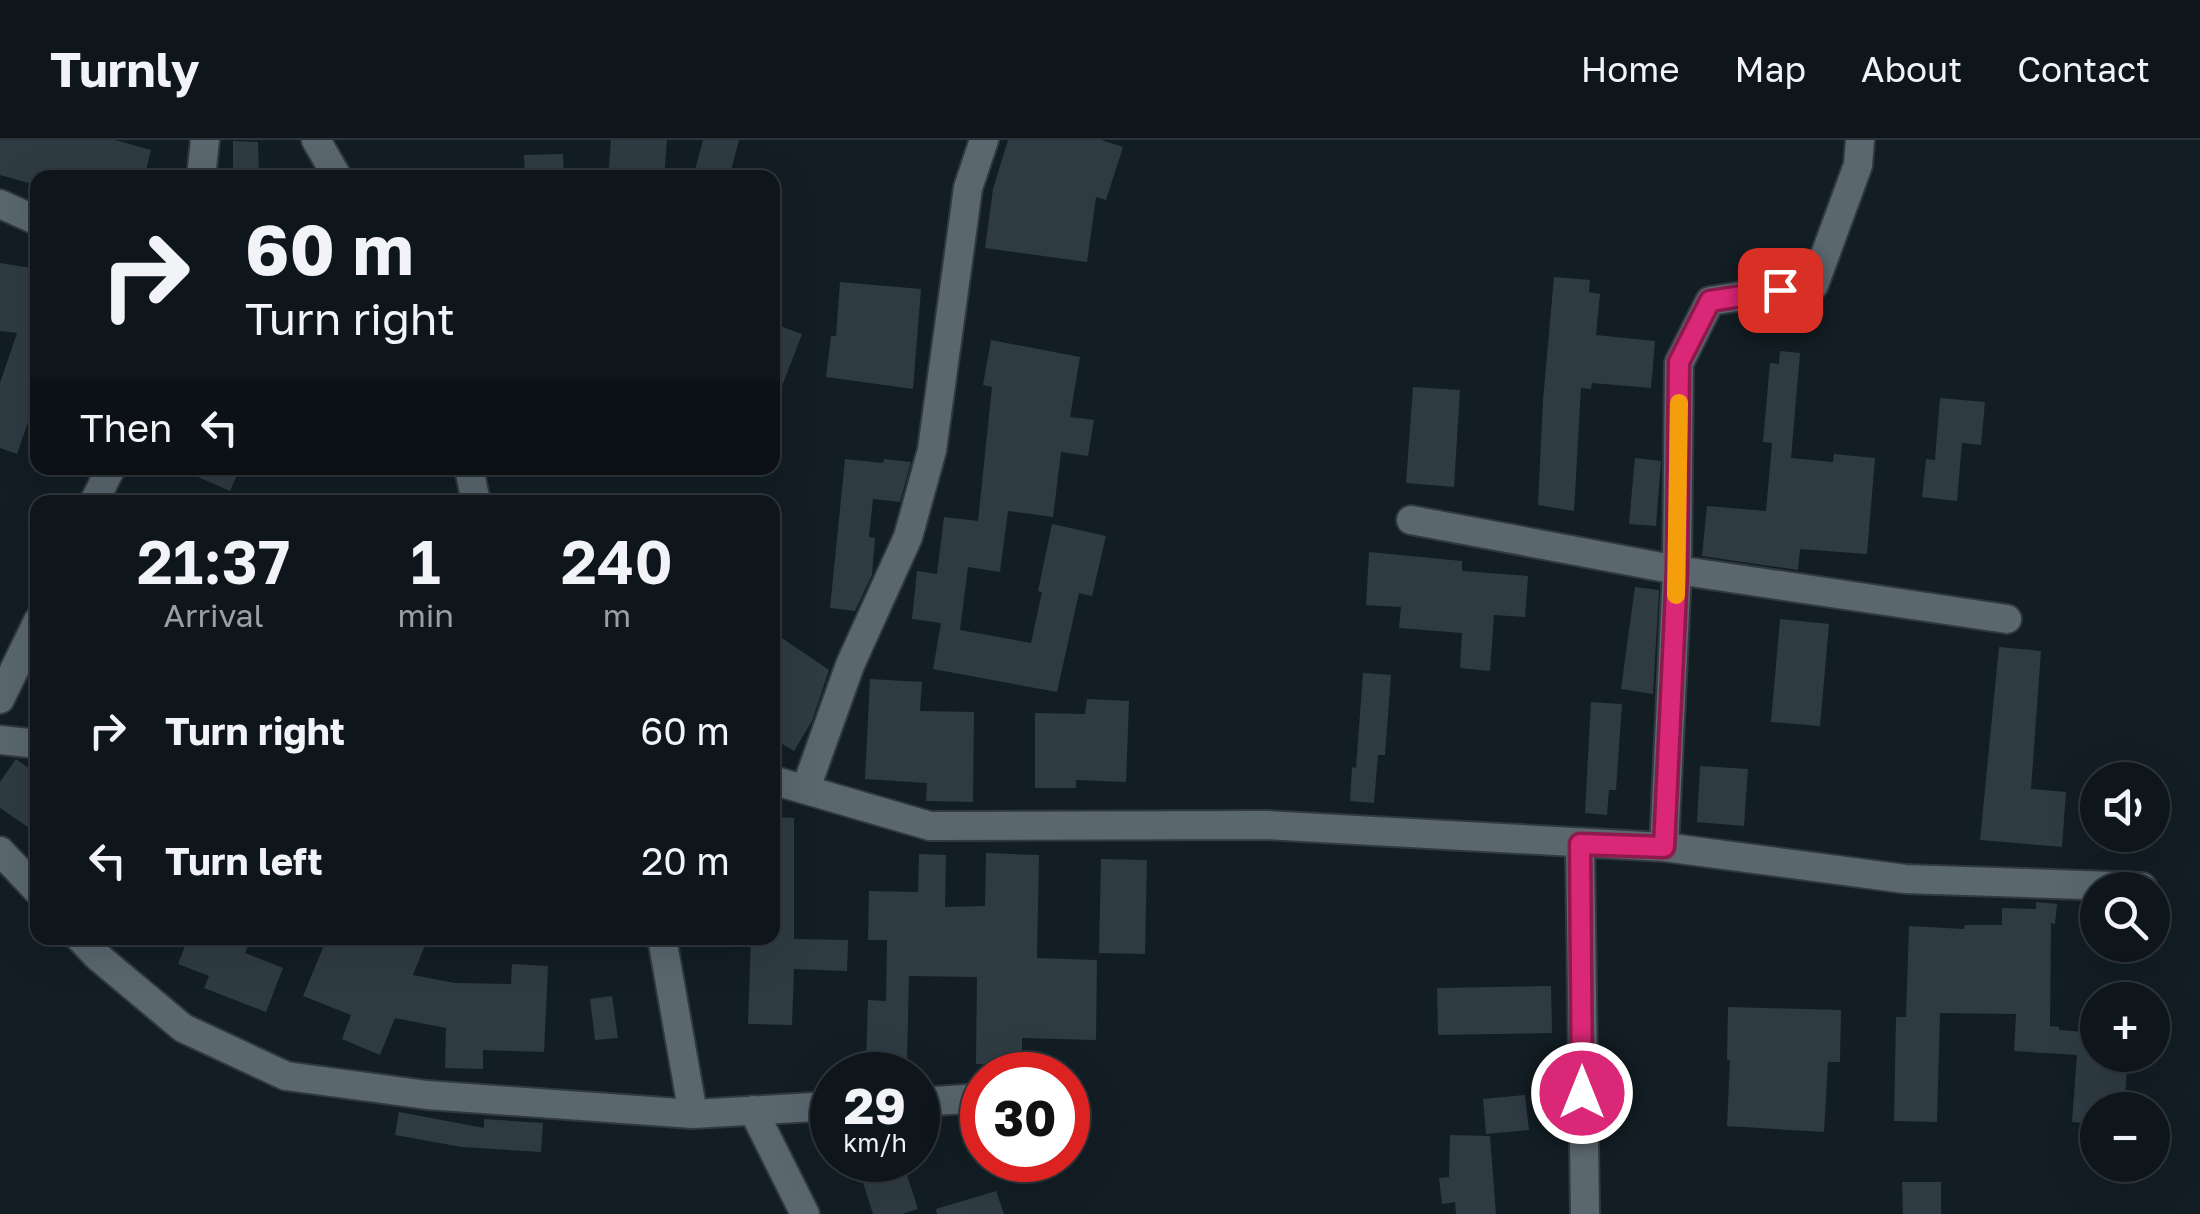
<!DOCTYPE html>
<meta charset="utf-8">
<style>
:root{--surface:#0e161b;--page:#1c2328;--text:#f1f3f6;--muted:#9b9fa3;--line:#2e353a}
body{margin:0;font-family:"Golos Text",sans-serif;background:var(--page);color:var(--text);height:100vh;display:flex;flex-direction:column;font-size:38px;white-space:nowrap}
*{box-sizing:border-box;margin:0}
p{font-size:32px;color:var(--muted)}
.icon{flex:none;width:55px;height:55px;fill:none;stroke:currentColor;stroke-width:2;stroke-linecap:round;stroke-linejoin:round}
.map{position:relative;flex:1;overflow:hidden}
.details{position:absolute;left:30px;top:355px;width:750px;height:450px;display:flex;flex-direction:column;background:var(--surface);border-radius:20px;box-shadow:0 10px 40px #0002,0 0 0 2px var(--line)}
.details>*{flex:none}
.guide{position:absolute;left:30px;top:30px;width:750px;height:305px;border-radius:20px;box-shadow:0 10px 40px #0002,0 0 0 2px var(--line);background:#0e161b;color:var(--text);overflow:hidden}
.fabs{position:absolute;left:2080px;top:622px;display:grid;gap:20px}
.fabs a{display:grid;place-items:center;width:90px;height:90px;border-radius:50%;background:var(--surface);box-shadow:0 10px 40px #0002,0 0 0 2px var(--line);font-size:50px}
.speed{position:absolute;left:810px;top:912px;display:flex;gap:20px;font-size:50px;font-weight:700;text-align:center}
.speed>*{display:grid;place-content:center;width:130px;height:130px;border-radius:50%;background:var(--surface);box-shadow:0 10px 40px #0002,0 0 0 2px var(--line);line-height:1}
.speed small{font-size:25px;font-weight:400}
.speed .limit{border:15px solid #d22;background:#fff;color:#111}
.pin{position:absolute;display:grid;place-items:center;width:85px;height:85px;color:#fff;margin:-42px;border-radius:20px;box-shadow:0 5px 15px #0006}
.me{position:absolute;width:110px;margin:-55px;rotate:0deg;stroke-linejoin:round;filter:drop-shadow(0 0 8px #0008)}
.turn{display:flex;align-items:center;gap:35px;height:210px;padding:0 50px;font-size:45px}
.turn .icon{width:130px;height:130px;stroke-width:2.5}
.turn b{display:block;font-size:70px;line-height:85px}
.then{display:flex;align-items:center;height:95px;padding:0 50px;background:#0003;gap:20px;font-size:38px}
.eta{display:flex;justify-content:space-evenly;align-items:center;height:170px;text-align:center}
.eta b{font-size:60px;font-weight:600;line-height:70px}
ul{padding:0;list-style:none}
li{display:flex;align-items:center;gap:30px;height:130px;padding:0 50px}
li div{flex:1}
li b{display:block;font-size:38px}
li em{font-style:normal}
header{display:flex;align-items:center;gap:60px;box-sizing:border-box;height:140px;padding:0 50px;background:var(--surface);border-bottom:2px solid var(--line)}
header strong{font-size:48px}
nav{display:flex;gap:55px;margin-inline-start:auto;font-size:35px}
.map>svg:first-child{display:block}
.building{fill:#2f3b43}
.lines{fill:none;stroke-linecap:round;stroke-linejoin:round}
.minor-casing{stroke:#31393e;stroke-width:32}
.minor{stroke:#5a676f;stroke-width:28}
.route-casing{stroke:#8e194d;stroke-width:25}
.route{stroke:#db2777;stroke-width:18}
.slow{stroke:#f59e0b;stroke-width:18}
</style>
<header>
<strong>Turnly</strong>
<nav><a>Home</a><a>Map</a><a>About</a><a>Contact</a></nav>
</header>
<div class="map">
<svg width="2200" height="1074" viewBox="0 0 2200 1074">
<rect width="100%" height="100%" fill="#121e24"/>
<!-- building -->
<path class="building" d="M 0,0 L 115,0 L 151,10 L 144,38 L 38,38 L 36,45 L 0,35 Z
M 611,0 L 667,0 L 664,38 L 608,38 Z
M 703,0 L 739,0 L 729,38 L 693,38 Z
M 1008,0 L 1101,0 L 1123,7 L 1106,60 L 1096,57 L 1087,122 L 985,108 L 993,49 Z
M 233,1 L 258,2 L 259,38 L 233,38 Z
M 563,14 L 564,38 L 525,38 L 524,15 Z
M 0,123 L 38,129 L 38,253 L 17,314 L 0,308 L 0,243 L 17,193 L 0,191 Z
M 1554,137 L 1590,140 L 1589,152 L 1600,154 L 1596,195 L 1655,201 L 1651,248 L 1592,243 L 1591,249 L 1581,248 L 1574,371 L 1538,365 L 1543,260 Z
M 840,142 L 921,149 L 913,249 L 826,237 L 831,196 L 836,196 Z
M 772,183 L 802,194 L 774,267 L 772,267 Z
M 991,200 L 1080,217 L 1070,277 L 1094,280 L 1088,316 L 1061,312 L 1053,377 L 1008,371 L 1000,432 L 968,427 L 960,490 L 1031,503 L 1042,452 L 1038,451 L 1052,384 L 1106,396 L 1092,456 L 1079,453 L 1057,552 L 933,529 L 941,483 L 912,479 L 917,431 L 937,434 L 944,377 L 978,381 L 992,247 L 983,245 Z
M 1780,211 L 1800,213 L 1791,318 L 1833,322 L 1834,314 L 1875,318 L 1867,414 L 1800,409 L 1798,430 L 1702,416 L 1707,366 L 1766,371 L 1772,303 L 1763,302 L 1770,223 L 1779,224 Z
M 1413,247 L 1460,250 L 1454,347 L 1406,343 Z
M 1940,258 L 1985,262 L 1981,305 L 1962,303 L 1957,361 L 1922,357 L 1926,319 L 1935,320 Z
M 1635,318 L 1661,321 L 1656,386 L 1629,384 Z
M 845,319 L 883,323 L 884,319 L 911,322 L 900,362 L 873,359 L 869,397 L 875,398 L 872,435 L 855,471 L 830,468 Z
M 177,328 L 240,328 L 230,351 Z
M 1369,412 L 1462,421 L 1462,431 L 1528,436 L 1525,477 L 1494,475 L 1490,531 L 1460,528 L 1462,493 L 1399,488 L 1401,467 L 1366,465 Z
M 1635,447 L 1659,450 L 1653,554 L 1621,549 Z
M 1780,479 L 1829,484 L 1820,586 L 1771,582 Z
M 779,496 L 829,530 L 812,581 L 794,611 L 772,598 L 772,507 Z
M 1999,507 L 2041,511 L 2031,649 L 2066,652 L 2062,707 L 1980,700 Z
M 1363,533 L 1391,535 L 1385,615 L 1378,615 L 1374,663 L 1350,661 L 1352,627 L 1356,628 Z
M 870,539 L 922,542 L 920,571 L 974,572 L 973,662 L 926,661 L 927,643 L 865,639 Z
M 1087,559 L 1129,561 L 1126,642 L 1076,640 L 1076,648 L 1035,648 L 1035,573 L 1085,574 Z
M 1591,562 L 1622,564 L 1616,650 L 1609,650 L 1607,675 L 1585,673 Z
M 16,619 L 38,635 L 38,694 L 0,668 L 0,642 Z
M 1700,626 L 1748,629 L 1744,686 L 1697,682 Z
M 772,677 L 794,678 L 794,799 L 848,800 L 847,831 L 794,829 L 792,885 L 748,884 L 751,798 L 772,798 Z
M 986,713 L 1039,715 L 1037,818 L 1097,820 L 1096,900 L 1022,898 L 1022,925 L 976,924 L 977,837 L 909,836 L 907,921 L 866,920 L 868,860 L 886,861 L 887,800 L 868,800 L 869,751 L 918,752 L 919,714 L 946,715 L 945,767 L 985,766 Z
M 1101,719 L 1147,720 L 1145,814 L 1099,813 Z
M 2036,762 L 2057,764 L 2055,784 L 2051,783 L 2050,886 L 2059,887 L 2059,890 L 2098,893 L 2098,915 L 2128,915 L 2124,970 L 2098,970 L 2098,984 L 2072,982 L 2077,915 L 2014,911 L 2016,874 L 1940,873 L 1937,982 L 1894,981 L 1896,877 L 1906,877 L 1909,786 L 1964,789 L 1965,785 L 2002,785 L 2002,768 L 2036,769 Z
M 188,798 L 251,798 L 245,813 L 283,828 L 266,872 L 204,848 L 209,836 L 178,824 Z
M 327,798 L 408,798 L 425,805 L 413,835 L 455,843 L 511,844 L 512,824 L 548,826 L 544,912 L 483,910 L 483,929 L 445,928 L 446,888 L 395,878 L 380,915 L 342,899 L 351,875 L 303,856 Z
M 1551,846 L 1552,893 L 1438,895 L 1437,848 Z
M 612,856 L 618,898 L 595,900 L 590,859 Z
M 1728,867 L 1841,870 L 1840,922 L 1828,922 L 1824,992 L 1727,986 L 1730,920 L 1727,920 Z
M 1525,955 L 1529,990 L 1486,994 L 1483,959 Z
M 399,972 L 484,988 L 484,979 L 543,983 L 541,1012 L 462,1007 L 395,995 Z
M 1450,995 L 1490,996 L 1496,1074 L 1456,1074 L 1455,1062 L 1442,1064 L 1439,1038 L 1449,1037 Z
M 856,1020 L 902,1020 L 918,1069 L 902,1074 L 873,1074 Z
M 1902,1042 L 1941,1042 L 1941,1074 L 1903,1074 Z
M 996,1051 L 1004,1074 L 937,1074 L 936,1069 Z"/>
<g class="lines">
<defs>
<path id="minor" d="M 316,0 L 338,38
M 1860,0 L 1858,25 L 1814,145 L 1710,161 L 1679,223 L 1677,430 L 1664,707 L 1905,739 L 2142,747
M 201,38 L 205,0
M 0,64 L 38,81
M 469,328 L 476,362
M 94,362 L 111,328
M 1411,380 L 1677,430 L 2007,479
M 0,559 L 38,481
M 0,600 L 38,604
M 772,640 L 930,686 L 1266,685 L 1664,707
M 806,648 L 850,525 L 908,397 L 932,310 L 968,48 L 984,0
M 1580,704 L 1585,1074
M 0,711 L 38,751
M 80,798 L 97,816 L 183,888 L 286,936 L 427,955 L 693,974 L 832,966
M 662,798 L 693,974
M 918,962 L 982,958
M 753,970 L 805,1074"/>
</defs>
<!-- minor casing -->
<use href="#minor" class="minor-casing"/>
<!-- minor -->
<use href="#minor" class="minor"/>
</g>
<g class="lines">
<defs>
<path id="route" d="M 1582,953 L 1580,704 L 1664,707 L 1677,430 L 1679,222 L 1710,161 L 1780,150"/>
</defs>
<!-- route casing -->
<use href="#route" class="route-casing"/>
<!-- route -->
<use href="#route" class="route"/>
<!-- slow -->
<path class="slow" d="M 1676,455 L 1679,263"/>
</g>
</svg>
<div class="fabs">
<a><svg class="icon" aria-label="sound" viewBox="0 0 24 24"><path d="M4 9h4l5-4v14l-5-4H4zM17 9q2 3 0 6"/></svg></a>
<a><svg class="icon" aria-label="search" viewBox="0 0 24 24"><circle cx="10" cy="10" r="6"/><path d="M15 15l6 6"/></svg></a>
<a>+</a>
<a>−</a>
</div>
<div class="speed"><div>29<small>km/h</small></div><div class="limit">30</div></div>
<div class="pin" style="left:1780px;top:150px;background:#d93025"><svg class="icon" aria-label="arrive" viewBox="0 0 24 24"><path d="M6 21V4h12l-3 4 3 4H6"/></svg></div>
<svg class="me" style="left:1582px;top:953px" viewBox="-20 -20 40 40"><circle r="17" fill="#db2777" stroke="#fff" stroke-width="3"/><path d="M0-11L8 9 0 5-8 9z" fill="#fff"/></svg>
<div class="guide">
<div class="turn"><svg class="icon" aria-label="right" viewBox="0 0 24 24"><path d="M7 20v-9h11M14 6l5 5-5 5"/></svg><div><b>60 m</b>Turn right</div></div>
<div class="then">Then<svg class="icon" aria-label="left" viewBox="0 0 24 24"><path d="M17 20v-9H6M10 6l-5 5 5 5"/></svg></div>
</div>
<section class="details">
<div class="eta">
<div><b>21:37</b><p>Arrival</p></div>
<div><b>1</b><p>min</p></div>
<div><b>240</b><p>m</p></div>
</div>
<ul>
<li><svg class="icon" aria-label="right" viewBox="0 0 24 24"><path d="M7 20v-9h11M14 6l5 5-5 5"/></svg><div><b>Turn right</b></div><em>60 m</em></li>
<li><svg class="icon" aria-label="left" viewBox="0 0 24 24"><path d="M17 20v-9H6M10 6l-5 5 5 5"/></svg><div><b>Turn left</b></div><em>20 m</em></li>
</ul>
</section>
</div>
